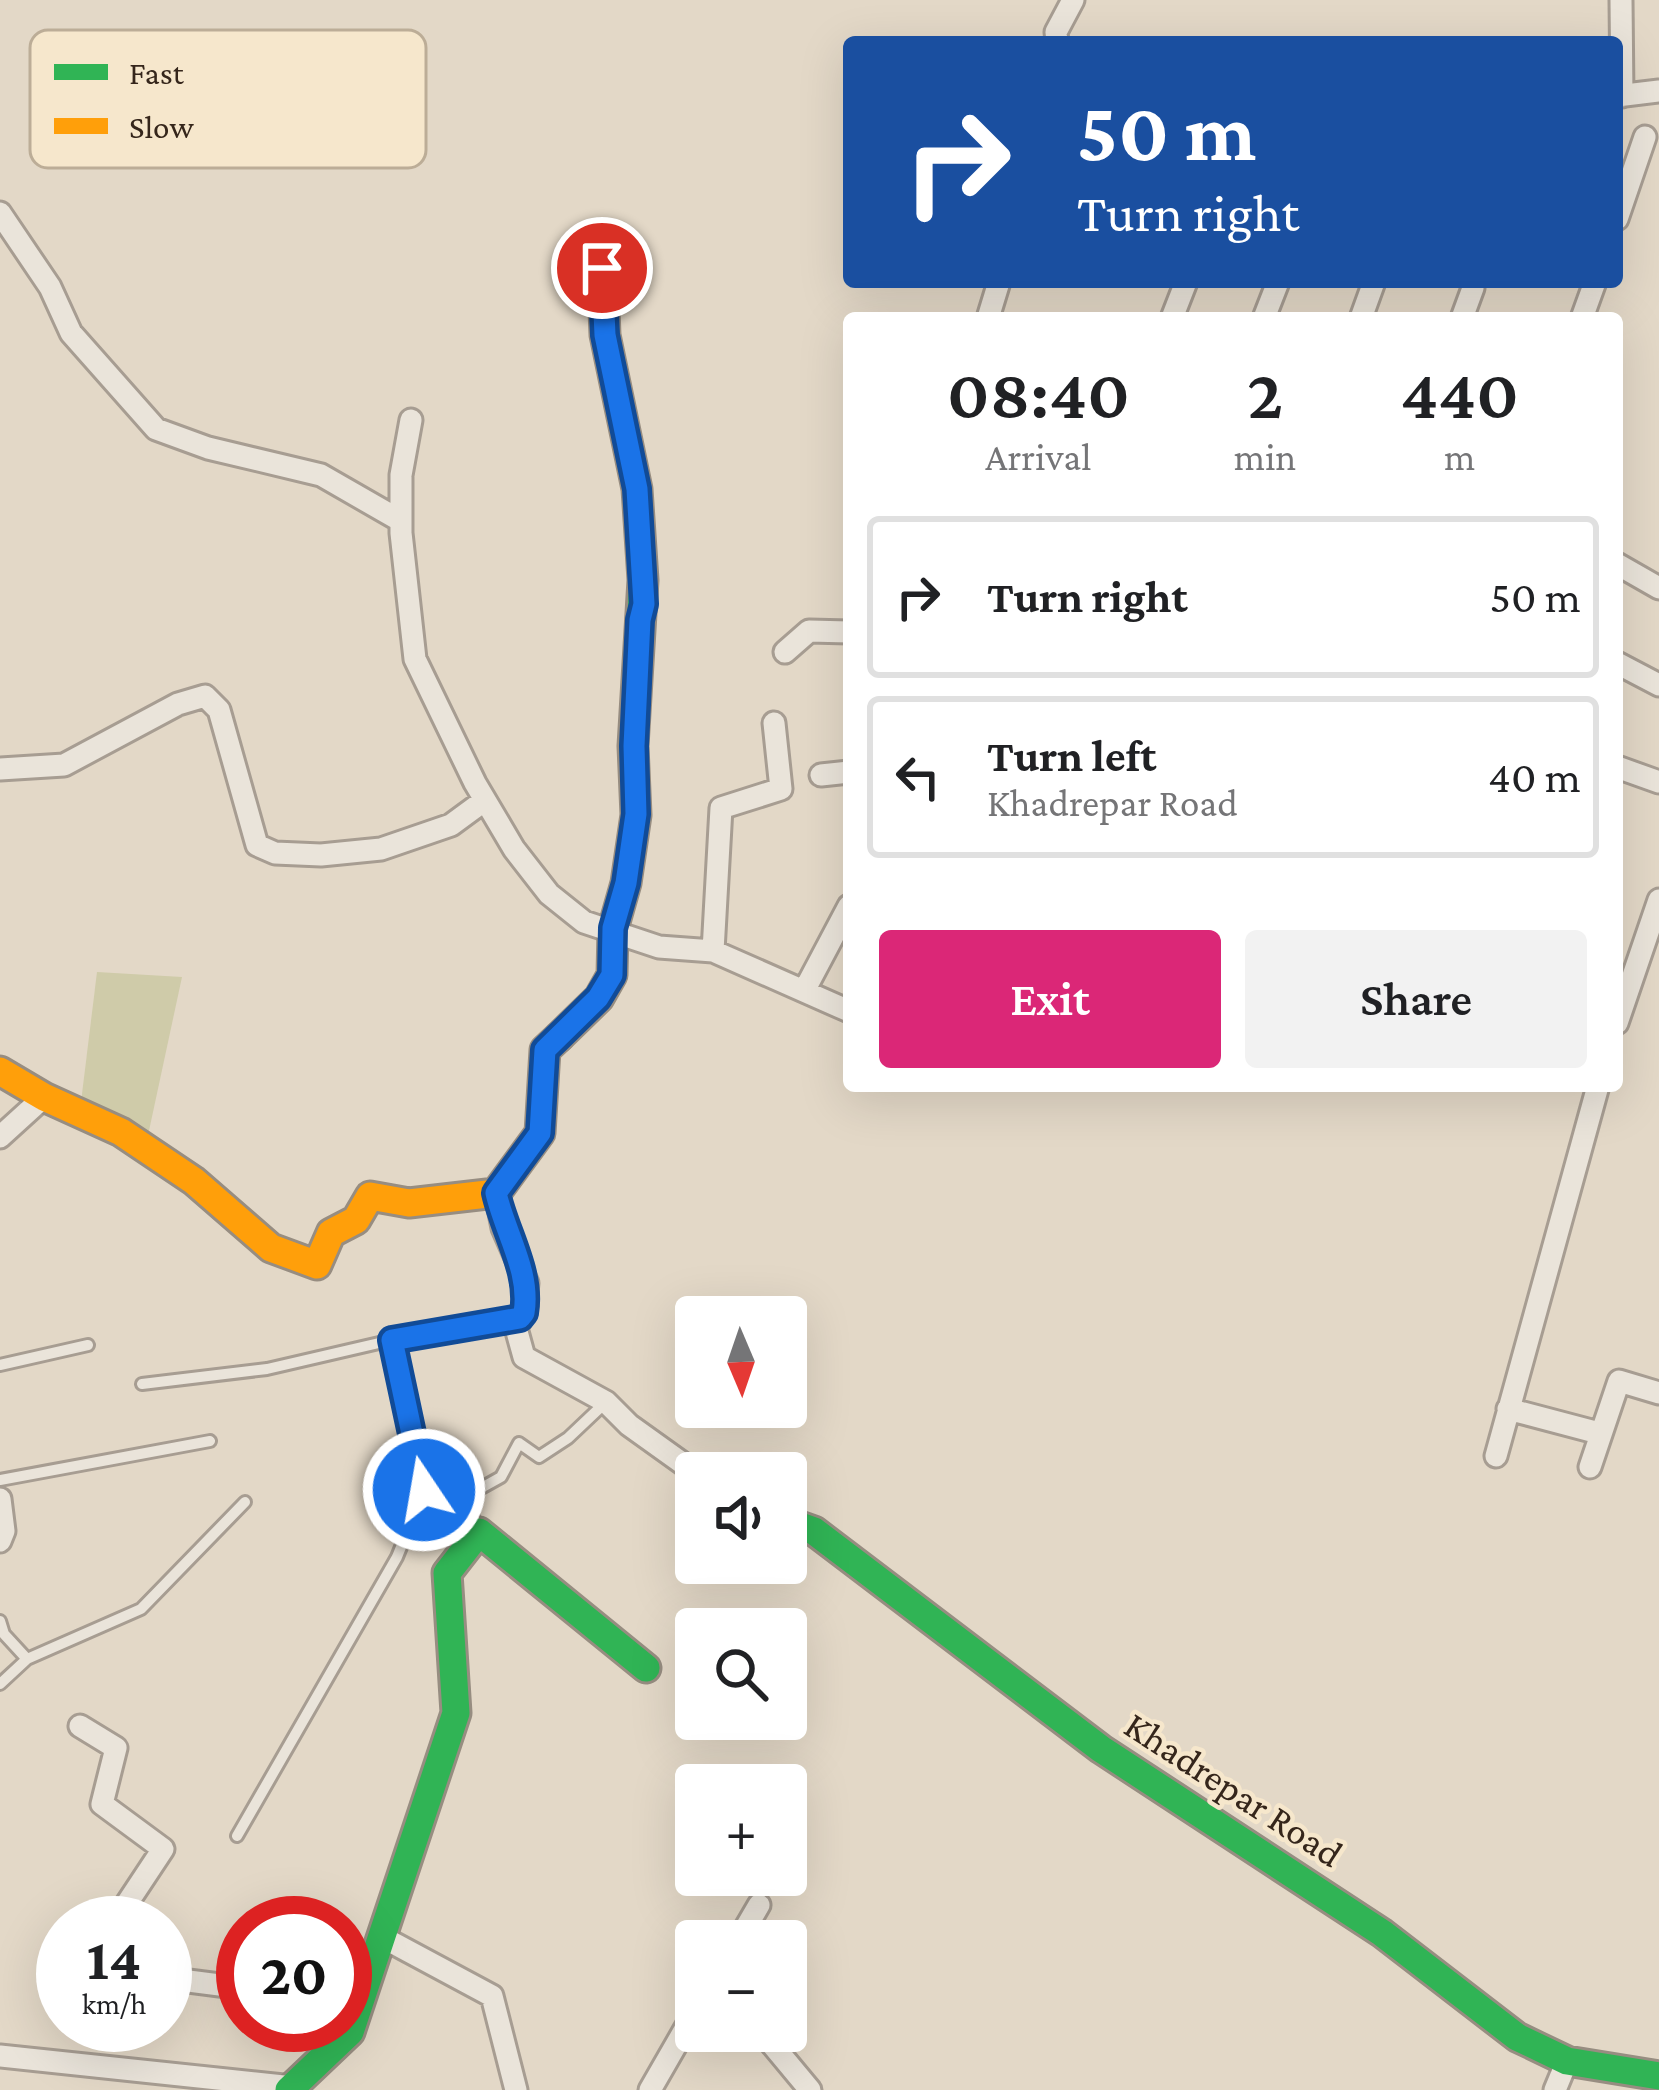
<!DOCTYPE html>
<meta charset="utf-8">
<style>
:root{--surface:#fff;--page:#f2f2f2;--text:#202124;--muted:#757577;--line:#e0e0e0;--accent:#db2777}
body{margin:0;font-family:"Crimson Pro",serif;background:var(--page);color:var(--text);height:100vh;display:flex;flex-direction:column;font-size:45px;white-space:nowrap}
*{box-sizing:border-box;margin:0}
p{font-size:39px;color:var(--muted)}
.icon{flex:none;width:66px;height:66px;fill:none;stroke:currentColor;stroke-width:2;stroke-linecap:round;stroke-linejoin:round}
.map{position:relative;flex:1;overflow:hidden}
.sheet{position:absolute;left:843px;top:312px;width:780px;height:780px;display:flex;flex-direction:column;background:var(--surface);border-radius:12px;box-shadow:0 12px 48px #0002}
.sheet>*{flex:none}
.top-card{position:absolute;left:843px;top:36px;width:780px;height:252px;border-radius:12px;box-shadow:0 12px 48px #0002;background:#1a4fa0;color:#fff;overflow:hidden}
.needle{width:78px;rotate:178deg}
.fabs{position:absolute;left:675px;top:1296px;display:grid;gap:24px}
.fabs a{display:grid;place-items:center;width:132px;height:132px;border-radius:12px;background:var(--surface);box-shadow:0 12px 48px #0002;font-size:60px}
.speed{position:absolute;left:36px;top:1896px;display:flex;gap:24px;font-size:60px;font-weight:700;text-align:center}
.speed>*{display:grid;place-content:center;width:156px;height:156px;border-radius:50%;background:var(--surface);box-shadow:0 12px 48px #0002;line-height:1}
.speed small{font-size:30px;font-weight:400}
.speed .limit{border:18px solid #d22;background:#fff;color:#111}
.pin{position:absolute;display:grid;place-items:center;width:102px;height:102px;color:#fff;margin:-51px;border:6px solid #fff;border-radius:50%;box-shadow:0 3px 12px #0007}
.me{position:absolute;width:132px;margin:-66px;rotate:348deg;stroke-linejoin:round;filter:drop-shadow(0 0 9px #0008)}
.turn{display:flex;align-items:center;gap:42px;height:252px;padding:0 36px;font-size:54px}
.turn .icon{width:156px;height:156px;stroke-width:2.5}
.turn b{display:block;font-size:84px;line-height:102px}
.eta{display:flex;justify-content:space-evenly;align-items:center;height:204px;text-align:center}
.eta b{font-size:72px;font-weight:600;line-height:84px}
.button{display:flex;gap:24px;margin-top:auto;padding:24px 36px}
.button a{flex:1;height:138px;border-radius:12px;background:var(--accent);color:#fff;font-size:48px;font-weight:600;line-height:138px;text-align:center}
.button a+a{background:var(--page);color:var(--text)}
ul{padding:0;list-style:none}
li{display:flex;align-items:center;gap:36px;height:162px;margin:0 24px 18px;padding:0 12px;border:6px solid var(--line);border-radius:12px}
li div{flex:1}
li b{display:block;font-size:45px}
li em{font-style:normal}
.map>svg:first-child{display:block}
.cemetery{fill:#cfcba9}
.lines{fill:none;stroke-linecap:round;stroke-linejoin:round}
.lane-casing{stroke:#a79d92;stroke-width:16}
.street-casing{stroke:#a79d92;stroke-width:27}
.fast-casing{stroke:#978d81;stroke-width:33}
.slow-casing{stroke:#978d81;stroke-width:33}
.lane{stroke:#eae4da;stroke-width:10}
.street{stroke:#eae4da;stroke-width:21}
.fast{stroke:#30b455;stroke-width:27}
.slow{stroke:#ff9f0a;stroke-width:27}
.route-casing{stroke:#114b97;stroke-width:30}
.route{stroke:#1a73e8;stroke-width:21}
.labels{text-anchor:middle;dominant-baseline:central;stroke-width:9;stroke-linejoin:round;paint-order:stroke}
.street-label{font-size:39px;fill:#35261b;stroke:#f6e7cc}
.key{fill:#f6e7cc;stroke:#bcad97;stroke-width:3}
.key-label{font-size:33px;fill:#35261b}
</style>
<div class="map">
<svg width="1659" height="2090" viewBox="0 0 1659 2090">
<rect width="100%" height="100%" fill="#e3d8c7"/>
<!-- cemetery -->
<path class="cemetery" d="M 97,972 L 182,977 L 147,1140 L 81,1102 Z"/>
<g class="lines">
<defs>
<path id="lane" d="M 0,1365 L 88,1345
M 142,1384 L 267,1369 L 392,1340 L 520,1318
M 0,1480 L 210,1441
M 478,1529 L 465,1497 L 501,1477 L 519,1443 L 539,1457 L 568,1438 L 606,1402
M 0,1621 L 4,1634 L 27,1659
M 0,1684 L 27,1659 L 141,1609 L 245,1502
M 237,1836 L 397,1557 L 424,1490 L 392,1340"/>
<path id="street" d="M 1621,0 L 1622,96
M 1057,42 L 1056,32 L 1073,0
M 1617,96 L 1659,91
M 0,213 L 50,287 L 71,333 L 156,429 L 208,448 L 321,475 L 401,521
M 1617,219 L 1645,137
M 988,318 L 999,282
M 1172,318 L 1186,282
M 1264,318 L 1278,282
M 1361,318 L 1374,282
M 1462,318 L 1473,288
M 1582,318 L 1595,282
M 411,420 L 401,475 L 401,533 L 415,659 L 475,783 L 514,849 L 549,894 L 584,922 L 659,947 L 713,951 L 849,1011
M 1617,564 L 1659,588
M 785,652 L 809,631 L 849,632
M 1617,663 L 1659,685
M 1617,767 L 1659,782
M 0,769 L 64,765 L 178,704 L 205,696 L 219,710 L 257,845 L 275,853 L 321,855 L 381,849 L 451,825 L 485,800
M 821,775 L 849,772
M 713,951 L 721,808 L 781,789 L 774,723
M 804,991 L 849,906
M 1617,1023 L 1659,900
M 0,1137 L 44,1097
M 496,1193 L 503,1228 L 527,1283 L 524,1313 L 516,1328 L 524,1357 L 606,1402 L 629,1425 L 696,1473
M 1508,1409 L 1599,1433
M 1496,1456 L 1598,1086
M 1590,1467 L 1619,1381 L 1659,1393
M 0,1499 L 4,1531 L 0,1541
M 80,1726 L 116,1748 L 102,1804 L 163,1849 L 114,1923
M 382,1937 L 492,1996 L 516,2090
M 738,1941 L 759,1905
M 165,1978 L 243,1988
M 761,2031 L 810,2090
M 0,2056 L 293,2087
M 650,2090 L 696,2010
M 1555,2090 L 1567,2061"/>
<path id="fast" d="M 559,1037 L 599,998 L 612,975 L 613,929 L 626,883 L 636,815 L 633,746 L 643,580 L 637,489 L 605,335 L 601,234
M 786,1521 L 814,1531 L 1101,1749 L 1382,1933 L 1517,2037 L 1567,2061 L 1659,2076
M 289,2090 L 350,2032 L 456,1713 L 447,1573 L 479,1532 L 646,1668"/>
<path id="slow" d="M 0,1071 L 44,1097 L 121,1132 L 194,1181 L 271,1248 L 317,1265 L 331,1233 L 356,1220 L 370,1196 L 409,1203 L 496,1193 L 540,1133 L 545,1050 L 559,1037"/>
</defs>
<!-- lane casing -->
<use href="#lane" class="lane-casing"/>
<!-- street casing -->
<use href="#street" class="street-casing"/>
<!-- fast casing -->
<use href="#fast" class="fast-casing"/>
<!-- slow casing -->
<use href="#slow" class="slow-casing"/>
<!-- lane -->
<use href="#lane" class="lane"/>
<!-- street -->
<use href="#street" class="street"/>
<!-- fast -->
<use href="#fast" class="fast"/>
<!-- slow -->
<use href="#slow" class="slow"/>
</g>
<g class="lines">
<defs>
<path id="route" d="M 424,1490 L 392,1340 L 520,1318 L 524,1313 C 531,1272 505,1233 496,1193 L 540,1133 L 545,1050 L 598,998 L 612,975 L 613,928 L 626,883 L 636,814 L 634,746 L 640,620 L 644,604 L 637,489 L 605,335 L 602,268"/>
</defs>
<!-- route casing -->
<use href="#route" class="route-casing"/>
<!-- route -->
<use href="#route" class="route"/>
</g>
<g class="labels">
<!-- street labels -->
<g class="street-label">
<text transform="translate(1234 1789) rotate(33)">Khadrepar Road</text>
</g>
</g>
<!-- legend -->
<rect x="30" y="30" width="396" height="138" rx="18" class="key"/>
<rect x="54" y="64" width="54" height="16" fill="#30b455"/>
<rect x="54" y="118" width="54" height="16" fill="#ff9f0a"/>
<g class="key-label">
<text x="129" y="84">Fast</text>
<text x="129" y="138">Slow</text>
</g>
</svg>
<div class="fabs">
<a><svg class="needle" viewBox="-14 -14 28 28"><path d="M0-13l5 13h-10z" fill="#e53935"/><path d="M0 13l5-13h-10z" fill="#757577"/></svg></a>
<a><svg class="icon" aria-label="sound" viewBox="0 0 24 24"><path d="M4 9h4l5-4v14l-5-4H4zM17 9q2 3 0 6"/></svg></a>
<a><svg class="icon" aria-label="search" viewBox="0 0 24 24"><circle cx="10" cy="10" r="6"/><path d="M15 15l6 6"/></svg></a>
<a>+</a>
<a>−</a>
</div>
<div class="speed"><div>14<small>km/h</small></div><div class="limit">20</div></div>
<div class="pin" style="left:602px;top:268px;background:#d93025"><svg class="icon" aria-label="arrive" viewBox="0 0 24 24"><path d="M6 21V4h12l-3 4 3 4H6"/></svg></div>
<svg class="me" style="left:424px;top:1490px" viewBox="-20 -20 40 40"><circle r="17" fill="#1a73e8" stroke="#fff" stroke-width="3"/><path d="M0-11L8 9 0 5-8 9z" fill="#fff"/></svg>
<div class="top-card">
<div class="turn"><svg class="icon" aria-label="right" viewBox="0 0 24 24"><path d="M7 20v-9h11M14 6l5 5-5 5"/></svg><div><b>50 m</b>Turn right</div></div>
</div>
<section class="sheet">
<div class="eta">
<div><b>08:40</b><p>Arrival</p></div>
<div><b>2</b><p>min</p></div>
<div><b>440</b><p>m</p></div>
</div>
<ul>
<li><svg class="icon" aria-label="right" viewBox="0 0 24 24"><path d="M7 20v-9h11M14 6l5 5-5 5"/></svg><div><b>Turn right</b></div><em>50 m</em></li>
<li><svg class="icon" aria-label="left" viewBox="0 0 24 24"><path d="M17 20v-9H6M10 6l-5 5 5 5"/></svg><div><b>Turn left</b><p>Khadrepar Road</p></div><em>40 m</em></li>
</ul>
<div class="button"><a>Exit</a><a>Share</a></div>
</section>
</div>
